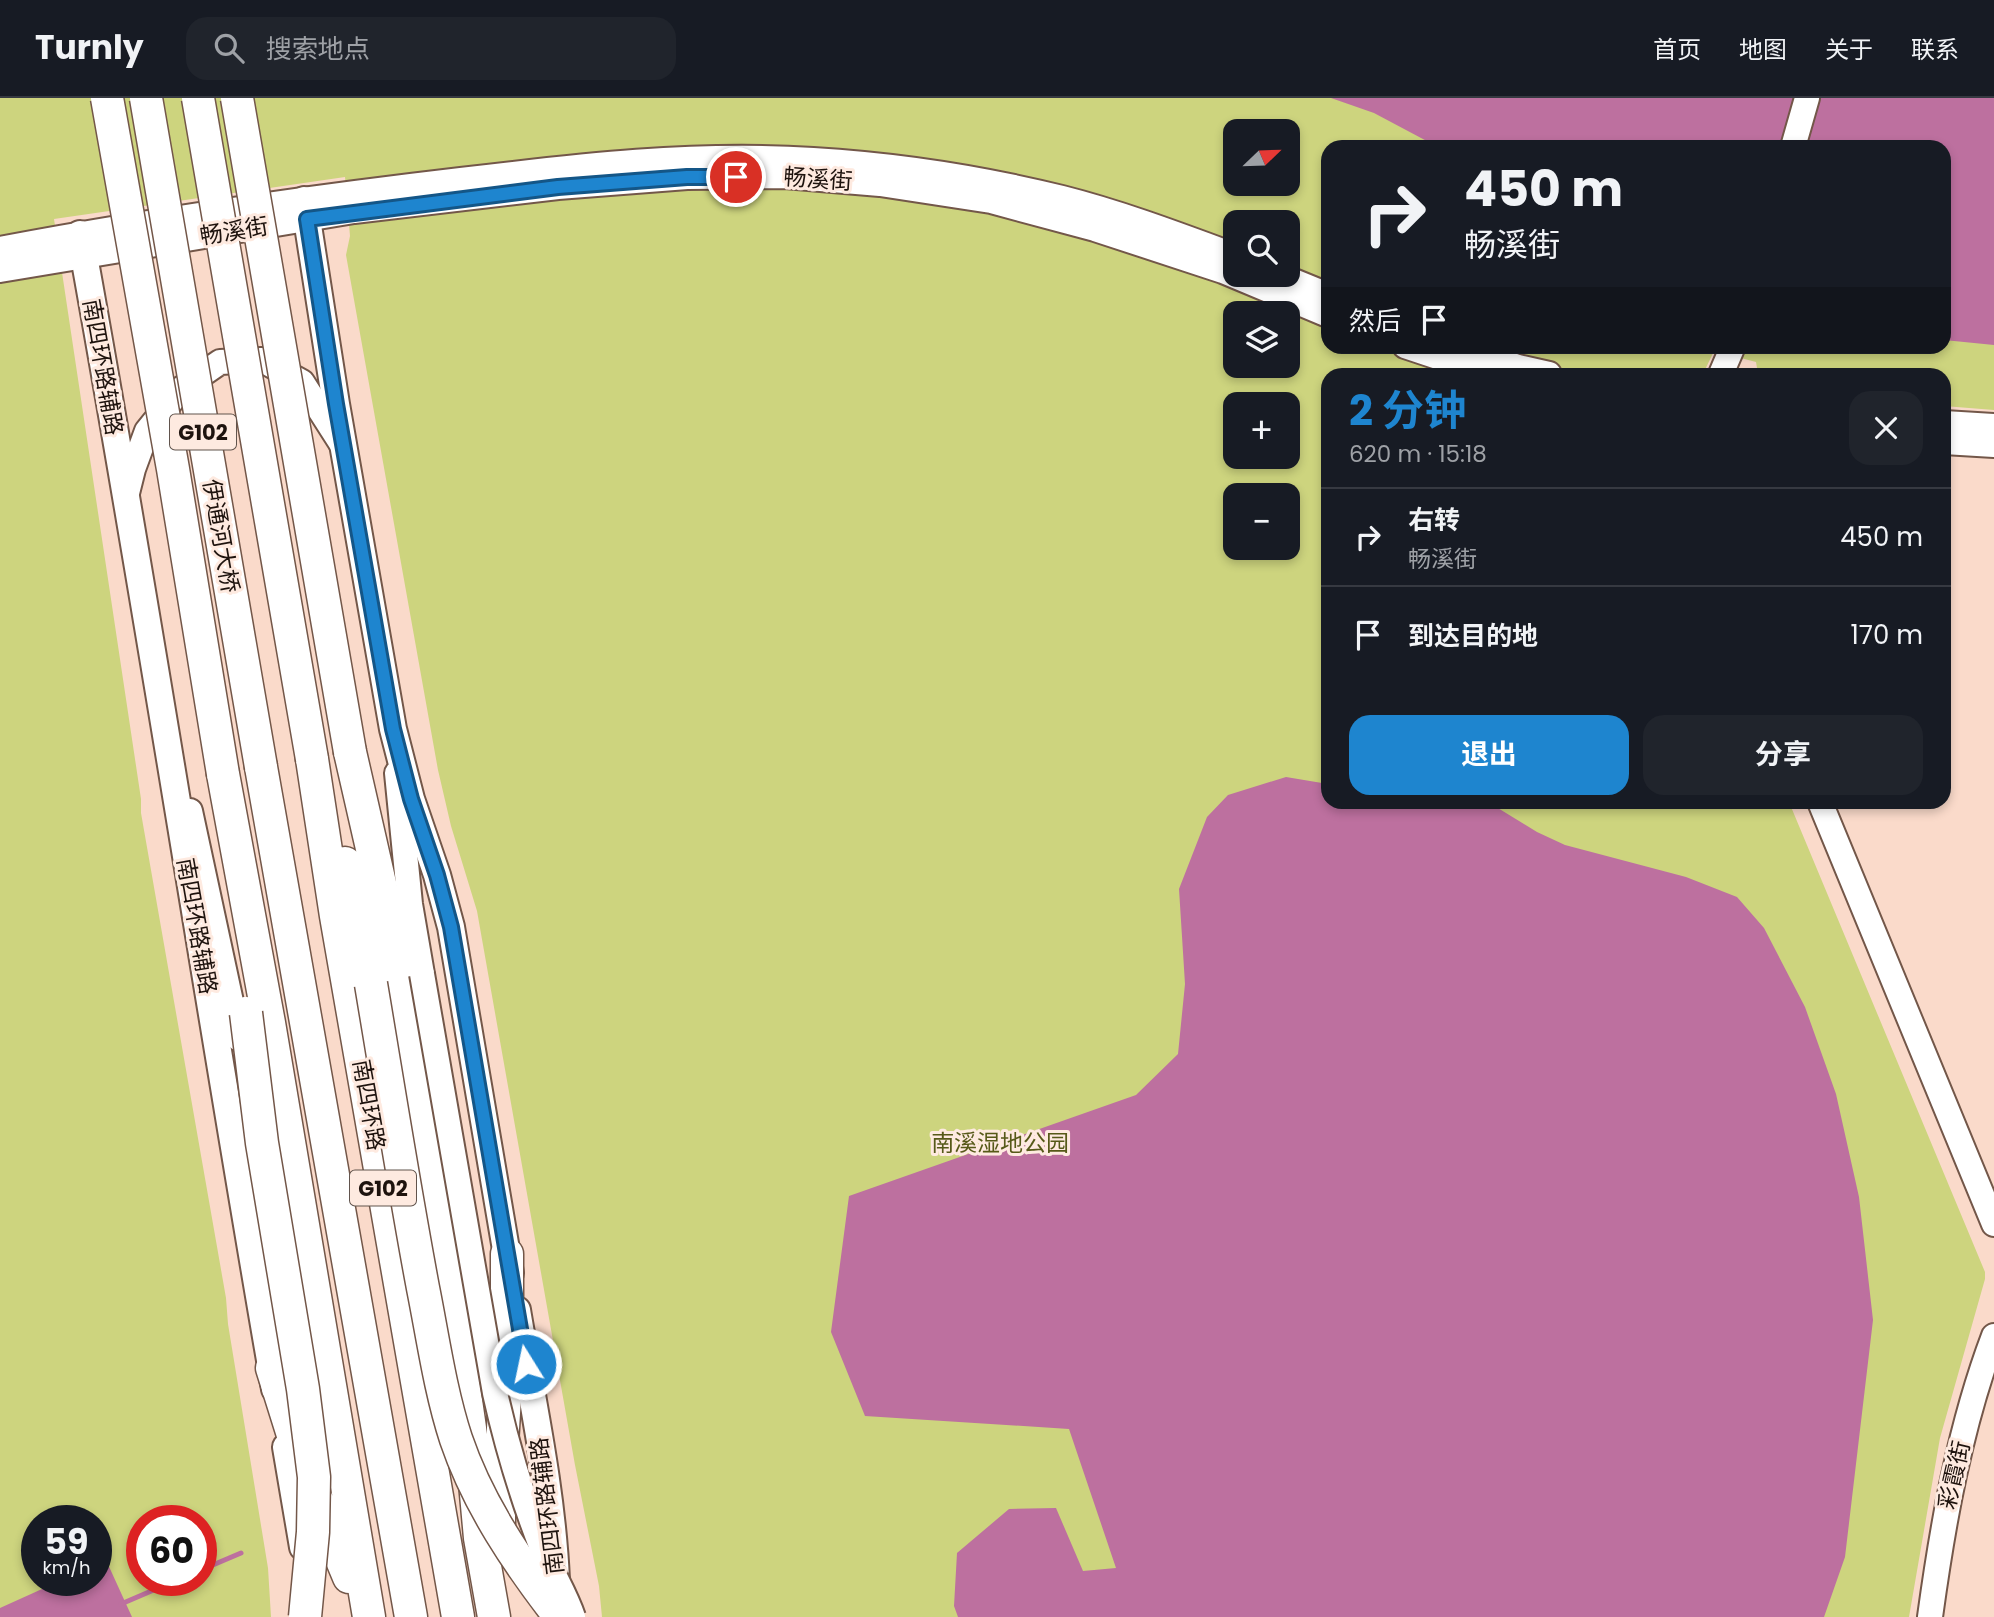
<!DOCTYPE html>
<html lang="zh">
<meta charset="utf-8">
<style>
:root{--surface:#171b24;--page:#20242c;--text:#f1f3f6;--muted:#9ea1a6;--line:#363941;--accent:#1e85cf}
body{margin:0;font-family:Poppins,"Noto Sans SC",sans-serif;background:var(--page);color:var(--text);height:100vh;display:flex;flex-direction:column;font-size:26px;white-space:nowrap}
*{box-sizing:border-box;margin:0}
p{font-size:23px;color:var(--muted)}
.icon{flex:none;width:38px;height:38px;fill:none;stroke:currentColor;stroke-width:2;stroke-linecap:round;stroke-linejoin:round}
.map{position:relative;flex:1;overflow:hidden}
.sheet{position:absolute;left:1321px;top:270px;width:630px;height:441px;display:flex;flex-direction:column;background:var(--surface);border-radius:21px;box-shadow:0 4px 10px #0003}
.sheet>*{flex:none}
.guide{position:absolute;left:1321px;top:42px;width:630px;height:214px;border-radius:21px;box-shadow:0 4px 10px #0003;background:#171b24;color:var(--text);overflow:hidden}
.needle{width:46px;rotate:67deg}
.tools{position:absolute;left:1223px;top:21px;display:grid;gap:14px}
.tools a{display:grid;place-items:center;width:77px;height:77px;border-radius:14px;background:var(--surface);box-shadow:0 4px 10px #0003;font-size:35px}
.speed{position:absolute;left:21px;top:1407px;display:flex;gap:14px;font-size:35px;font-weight:700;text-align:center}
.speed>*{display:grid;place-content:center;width:91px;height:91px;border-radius:50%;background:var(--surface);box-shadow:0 4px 10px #0003;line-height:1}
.speed small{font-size:18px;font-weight:400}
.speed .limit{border:10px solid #d22;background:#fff;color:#111}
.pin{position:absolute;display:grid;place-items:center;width:60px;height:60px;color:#fff;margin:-30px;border:4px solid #fff;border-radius:50%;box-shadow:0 2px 7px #0007}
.me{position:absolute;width:77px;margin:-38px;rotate:350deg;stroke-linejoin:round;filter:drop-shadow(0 0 5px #0008)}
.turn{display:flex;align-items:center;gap:24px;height:147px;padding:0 28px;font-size:32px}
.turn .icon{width:91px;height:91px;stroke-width:2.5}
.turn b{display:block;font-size:49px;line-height:60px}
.then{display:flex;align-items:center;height:66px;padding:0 28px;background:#0003;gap:14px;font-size:26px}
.round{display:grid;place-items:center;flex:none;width:74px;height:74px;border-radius:21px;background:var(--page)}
.summary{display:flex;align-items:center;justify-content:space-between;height:119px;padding:0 28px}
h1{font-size:42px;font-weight:700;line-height:52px;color:var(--accent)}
.action{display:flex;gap:14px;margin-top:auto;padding:14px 28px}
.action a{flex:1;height:80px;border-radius:21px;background:var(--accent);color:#fff;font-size:28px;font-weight:700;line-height:80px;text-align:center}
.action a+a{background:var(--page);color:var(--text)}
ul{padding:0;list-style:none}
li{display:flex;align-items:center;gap:21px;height:98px;padding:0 28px;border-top:2px solid var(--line)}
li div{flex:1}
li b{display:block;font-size:26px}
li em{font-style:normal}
header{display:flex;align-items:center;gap:42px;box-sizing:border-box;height:98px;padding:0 35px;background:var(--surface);border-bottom:2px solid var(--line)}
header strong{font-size:33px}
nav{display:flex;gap:38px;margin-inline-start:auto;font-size:24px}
.search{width:490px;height:63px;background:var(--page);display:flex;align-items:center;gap:18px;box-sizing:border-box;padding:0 24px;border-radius:21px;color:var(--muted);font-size:26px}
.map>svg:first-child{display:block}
.green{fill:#cdd47e;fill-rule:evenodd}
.water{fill:#bd709f}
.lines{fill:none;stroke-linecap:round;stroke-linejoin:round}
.stream{stroke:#bd709f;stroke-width:5}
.secondary-casing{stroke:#735749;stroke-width:28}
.primary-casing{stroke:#735749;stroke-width:30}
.highway-casing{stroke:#735749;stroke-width:35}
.secondary{stroke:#fff;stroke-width:24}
.primary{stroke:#fff;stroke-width:26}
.highway{stroke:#fff;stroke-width:32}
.secondary-bridge-casing{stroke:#735749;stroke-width:28;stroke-linecap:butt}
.highway-bridge-casing{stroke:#735749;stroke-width:35;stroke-linecap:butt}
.secondary-bridge{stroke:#fff;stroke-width:24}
.highway-bridge{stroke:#fff;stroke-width:32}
.route-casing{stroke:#145687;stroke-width:18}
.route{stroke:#1e85cf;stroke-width:12}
.labels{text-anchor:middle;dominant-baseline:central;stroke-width:6;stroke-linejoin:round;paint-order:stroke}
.shield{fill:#feeae0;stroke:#61544d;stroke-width:2}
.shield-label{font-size:21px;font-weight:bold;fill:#1e130e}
.street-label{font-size:23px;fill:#1e130e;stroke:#feeae0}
.park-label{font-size:23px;fill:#565918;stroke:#feeae0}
</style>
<header>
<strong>Turnly</strong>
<div class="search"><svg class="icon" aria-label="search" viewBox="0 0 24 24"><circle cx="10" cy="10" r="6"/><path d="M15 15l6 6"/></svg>搜索地点</div>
<nav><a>首页</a><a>地图</a><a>关于</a><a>联系</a></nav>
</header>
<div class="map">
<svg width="1994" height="1519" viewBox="0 0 1994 1519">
<rect width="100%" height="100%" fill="#fadaca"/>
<!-- green -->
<path class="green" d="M 0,0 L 1994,0 L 1994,312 L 1944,308 L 1944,276 L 1758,276 L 1756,264 L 1714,253 L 1703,276 L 1328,276 L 1328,704 L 1789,704 L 1985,1174 L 1985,1181 L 1940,1340 L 1909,1519 L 602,1519 L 599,1488 L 575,1367 L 477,813 L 451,728 L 438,672 L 346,157 L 350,138 L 345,79 L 54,121 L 141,701 L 141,715 L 226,1200 L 228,1226 L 268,1470 L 271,1519 L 0,1519 ZM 1236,33 L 1288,33 L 1288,86 L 1236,86 ZM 1328,49 L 1944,49 L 1944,248 L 1328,248 ZM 1236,124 L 1288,124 L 1288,177 L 1236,177 ZM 1236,215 L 1288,215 L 1288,268 L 1236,268 ZM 1236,306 L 1288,306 L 1288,359 L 1236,359 ZM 1236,397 L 1288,397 L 1288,450 L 1236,450 ZM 37,1423 L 96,1423 L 96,1482 L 37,1482 ZM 142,1423 L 201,1423 L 201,1482 L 142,1482 Z"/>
<!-- water -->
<path class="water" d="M 1331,0 L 1994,0 L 1994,247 L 1944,242 L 1944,49 L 1438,49 L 1374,15 Z
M 1286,679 L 1328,686 L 1328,704 L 1488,704 L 1537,734 L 1565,747 L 1686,779 L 1737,799 L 1764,830 L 1805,909 L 1836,996 L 1859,1099 L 1873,1222 L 1845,1459 L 1824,1519 L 958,1519 L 954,1508 L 957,1455 L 1009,1411 L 1056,1410 L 1083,1473 L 1116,1470 L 1069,1331 L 865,1318 L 831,1234 L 849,1098 L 1136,997 L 1178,956 L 1185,886 L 1179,791 L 1207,719 L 1228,697 Z
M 106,1462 L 132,1519 L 0,1519 L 0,1510 L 62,1482 L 96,1482 L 96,1467 Z"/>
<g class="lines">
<!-- stream -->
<path class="stream" d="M 201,1472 L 241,1455
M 121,1506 L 177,1482"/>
<defs>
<path id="secondary" d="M 1793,49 L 1807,0
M 0,151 C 153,122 307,100 461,82 C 578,68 695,54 813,62 C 896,67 981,80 1062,100 C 1121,115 1179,137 1236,158
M 0,172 L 354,113 L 558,89 L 687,79 L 785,78 L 880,86 L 991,103 L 1095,131 L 1223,173 L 1328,217
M 1279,177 L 1328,197
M 1405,248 L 1489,276
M 1459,248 L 1518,269 L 1549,276
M 1721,276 L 1733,248
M 1944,325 L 1994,328
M 1944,344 L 1994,347
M 126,399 L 133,371 L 147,333 L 181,291 L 220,264 L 262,262 L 302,284 L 341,345
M 397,675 L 410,806 L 422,876
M 1820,704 L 1994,1126
M 190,713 L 239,941
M 1930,1519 C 1943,1424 1960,1328 1994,1238"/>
<path id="primary" d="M 304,102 L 336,306 L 393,631 L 411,701 L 437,777 L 451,829 L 510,1175
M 80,136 C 150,520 208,906 275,1291
M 517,1212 C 532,1302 552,1391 556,1482
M 286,1349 L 303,1449"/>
<path id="highway" d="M 350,654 L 392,838 L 431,1063 L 470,1330 L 480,1440 L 494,1519
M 312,661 L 336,818 L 458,1519
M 261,669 L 411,1519
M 223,676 L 269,925 L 369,1519
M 345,765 L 360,819 L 371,886
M 272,1270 L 303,1369 L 349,1479
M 499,1441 L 499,1393 L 507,1268 L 507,1156"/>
</defs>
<!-- secondary casing -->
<use href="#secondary" class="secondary-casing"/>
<!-- primary casing -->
<use href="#primary" class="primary-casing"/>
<!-- highway casing -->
<use href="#highway" class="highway-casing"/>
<!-- secondary -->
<use href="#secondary" class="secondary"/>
<!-- primary -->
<use href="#primary" class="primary"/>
<!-- highway -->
<use href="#highway" class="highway"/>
<defs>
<path id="secondary-bridge" d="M 422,876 L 495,1295 C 507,1348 522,1399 542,1450 C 551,1474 565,1495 573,1519"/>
<path id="highway-bridge" d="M 107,0 L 173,371 L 223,676
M 146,0 L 261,669
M 198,0 L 312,661
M 237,0 L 350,654
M 371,886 C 388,987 404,1089 423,1190 C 433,1240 440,1292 456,1341 C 478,1406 518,1465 560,1519
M 246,915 L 262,1045 L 303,1291 L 314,1379 L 313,1434 L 305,1519"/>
</defs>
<!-- secondary-bridge casing -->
<use href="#secondary-bridge" class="secondary-bridge-casing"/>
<!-- highway-bridge casing -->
<use href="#highway-bridge" class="highway-bridge-casing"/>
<!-- secondary-bridge -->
<use href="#secondary-bridge" class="secondary-bridge"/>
<!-- highway-bridge -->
<use href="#highway-bridge" class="highway-bridge"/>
</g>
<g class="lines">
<defs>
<path id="route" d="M 526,1266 L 451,829 L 437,777 L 411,701 L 393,631 L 336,306 L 307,121 L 558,89 L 687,79 L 736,79"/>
</defs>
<!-- route casing -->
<use href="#route" class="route-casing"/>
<!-- route -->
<use href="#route" class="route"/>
</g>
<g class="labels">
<!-- shield labels -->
<g class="shield">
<rect x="170" y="316.5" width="66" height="35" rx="5"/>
<rect x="350" y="1072.5" width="66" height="35" rx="5"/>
</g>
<g class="shield-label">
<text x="203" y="334">G102</text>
<text x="383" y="1090">G102</text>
</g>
<!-- street labels -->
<g class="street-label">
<text transform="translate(818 81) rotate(4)">畅溪街</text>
<text transform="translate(234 133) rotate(-9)">畅溪街</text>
<text transform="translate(103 269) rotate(80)">南四环路辅路</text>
<text transform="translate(221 438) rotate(80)">伊通河大桥</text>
<text transform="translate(197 828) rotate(80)">南四环路辅路</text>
<text transform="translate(369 1007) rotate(80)">南四环路</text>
<text transform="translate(1954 1377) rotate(-77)">彩霞街</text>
<text transform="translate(547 1408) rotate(-97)">南四环路辅路</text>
</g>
<!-- park labels -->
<g class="park-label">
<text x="1000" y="1045">南溪湿地公园</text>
</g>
</g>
</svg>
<div class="tools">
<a><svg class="needle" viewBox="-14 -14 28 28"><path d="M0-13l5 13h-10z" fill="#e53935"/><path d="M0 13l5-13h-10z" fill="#9ea1a6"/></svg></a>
<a><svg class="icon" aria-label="search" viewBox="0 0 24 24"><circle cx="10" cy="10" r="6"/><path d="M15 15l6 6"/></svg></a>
<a><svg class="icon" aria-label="layers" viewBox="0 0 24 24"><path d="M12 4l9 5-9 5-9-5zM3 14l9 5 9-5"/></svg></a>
<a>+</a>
<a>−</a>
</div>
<div class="speed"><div>59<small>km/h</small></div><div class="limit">60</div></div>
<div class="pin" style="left:736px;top:79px;background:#d93025"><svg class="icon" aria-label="arrive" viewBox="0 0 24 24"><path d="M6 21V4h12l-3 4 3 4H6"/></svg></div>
<svg class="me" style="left:526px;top:1266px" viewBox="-20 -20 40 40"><circle r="17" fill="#1e85cf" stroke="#fff" stroke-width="3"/><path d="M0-11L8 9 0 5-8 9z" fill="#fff"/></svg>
<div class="guide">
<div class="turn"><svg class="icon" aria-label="right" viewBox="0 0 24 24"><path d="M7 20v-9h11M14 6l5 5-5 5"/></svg><div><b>450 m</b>畅溪街</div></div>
<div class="then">然后<svg class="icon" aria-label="arrive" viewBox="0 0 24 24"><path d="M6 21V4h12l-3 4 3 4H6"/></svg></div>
</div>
<section class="sheet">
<div class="summary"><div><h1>2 分钟</h1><p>620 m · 15:18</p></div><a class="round"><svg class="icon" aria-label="close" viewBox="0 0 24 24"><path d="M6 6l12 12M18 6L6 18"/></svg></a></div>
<ul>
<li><svg class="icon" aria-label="right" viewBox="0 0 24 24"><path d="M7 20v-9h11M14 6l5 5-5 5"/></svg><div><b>右转</b><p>畅溪街</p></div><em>450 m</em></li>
<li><svg class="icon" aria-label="arrive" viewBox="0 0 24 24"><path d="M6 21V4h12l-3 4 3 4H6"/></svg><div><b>到达目的地</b></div><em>170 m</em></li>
</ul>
<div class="action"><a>退出</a><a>分享</a></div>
</section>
</div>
